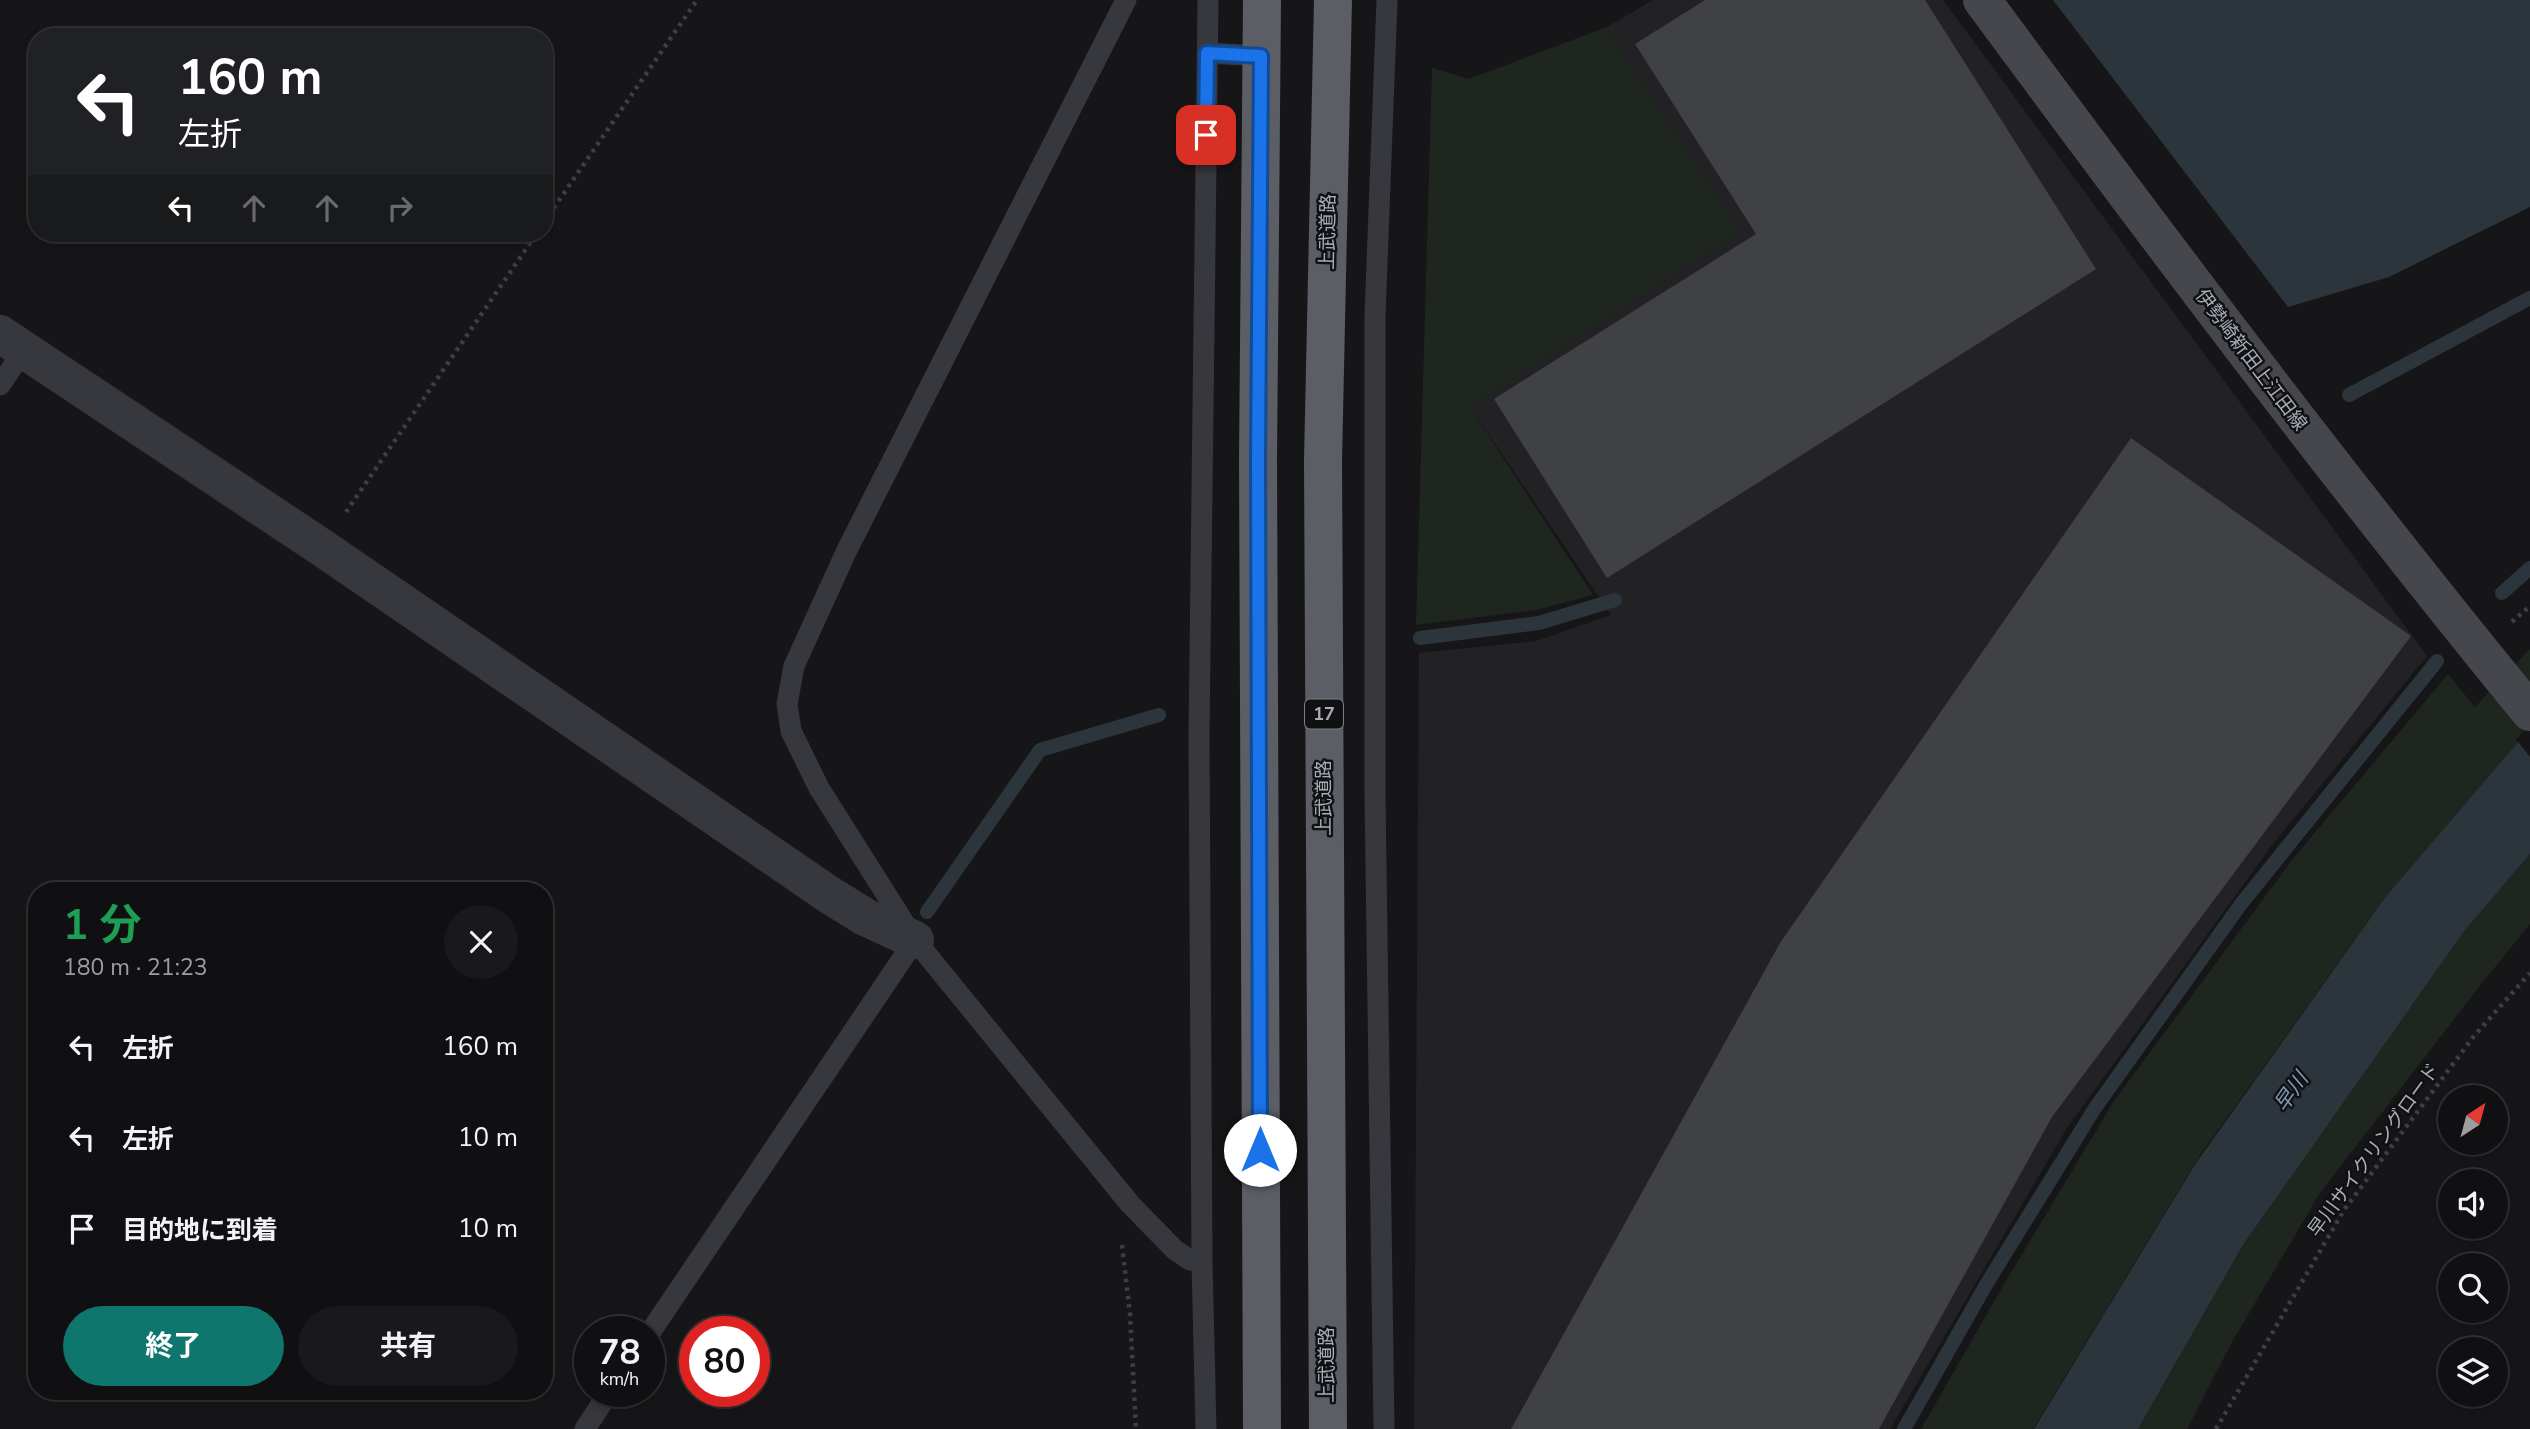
<!DOCTYPE html>
<html lang="ja">
<meta charset="utf-8">
<style>
:root{--surface:#101012;--page:#19191b;--text:#f1f3f6;--muted:#9c9d9f;--line:#303032;--accent:#0f766e}
body{margin:0;font-family:"Nunito Sans","Noto Sans JP",sans-serif;background:var(--page);color:var(--text);height:100vh;display:flex;flex-direction:column;font-size:26px;white-space:nowrap}
*{box-sizing:border-box;margin:0}
p{font-size:23px;color:var(--muted)}
.icon{flex:none;width:38px;height:38px;fill:none;stroke:currentColor;stroke-width:2;stroke-linecap:round;stroke-linejoin:round}
.map{position:relative;flex:1;overflow:hidden}
.side{position:absolute;left:28px;top:882px;width:525px;height:518px;display:flex;flex-direction:column;background:var(--surface);border-radius:28px;box-shadow:0 4px 10px #0003,0 0 0 2px var(--line)}
.side>*{flex:none}
.guide{position:absolute;left:28px;top:28px;width:525px;height:214px;border-radius:28px;box-shadow:0 4px 10px #0003,0 0 0 2px var(--line);background:#202124;color:#fff;overflow:hidden}
.needle{width:46px;rotate:36deg}
.tools{position:absolute;left:2438px;top:1085px;display:grid;gap:14px}
.tools a{display:grid;place-items:center;width:70px;height:70px;border-radius:50%;background:var(--surface);box-shadow:0 4px 10px #0003,0 0 0 2px var(--line);font-size:35px}
.speed{position:absolute;left:574px;top:1316px;display:flex;gap:14px;font-size:35px;font-weight:700;text-align:center}
.speed>*{display:grid;place-content:center;width:91px;height:91px;border-radius:50%;background:var(--surface);box-shadow:0 4px 10px #0003,0 0 0 2px var(--line);line-height:1}
.speed small{font-size:18px;font-weight:400}
.speed .limit{border:10px solid #d22;background:#fff;color:#111}
.pin{position:absolute;display:grid;place-items:center;width:60px;height:60px;color:#fff;margin:-30px;border-radius:14px;box-shadow:0 4px 10px #0006}
.me{position:absolute;width:77px;margin:-38px;rotate:0deg;stroke-linejoin:round;filter:drop-shadow(0 0 5px #0008)}
.turn{display:flex;align-items:center;gap:24px;height:147px;padding:0 35px;font-size:32px}
.turn .icon{width:91px;height:91px;stroke-width:2.5}
.turn b{display:block;font-size:49px;line-height:60px}
.lanes{display:flex;align-items:center;height:66px;padding:0 35px;background:#0003;justify-content:center;gap:35px;direction:ltr}
.lanes .off{opacity:.35}
.round{display:grid;place-items:center;flex:none;width:74px;height:74px;border-radius:37px;background:var(--page)}
.headline{display:flex;align-items:center;justify-content:space-between;height:119px;padding:0 35px}
h1{font-size:42px;font-weight:700;line-height:52px;color:#1e9e55}
.primary-button{display:flex;gap:14px;margin-top:auto;padding:14px 35px}
.primary-button a{flex:1;height:80px;border-radius:42px;background:var(--accent);color:#fff;font-size:28px;font-weight:700;line-height:80px;text-align:center}
.primary-button a+a{background:var(--page);color:var(--text)}
ul{padding:0;list-style:none}
li{display:flex;align-items:center;gap:21px;height:91px;padding:0 35px}
li div{flex:1}
li b{display:block;font-size:26px}
li em{font-style:normal}
.map>svg:first-child{display:block}
.built{fill:#222225}
.green{fill:#1e261f}
.water{fill:#2c353c}
.pier{fill:#161618}
.lines{fill:none;stroke-linecap:round;stroke-linejoin:round}
.stream{stroke:#2c353c;stroke-width:14}
.building{fill:#404145}
.path{stroke:#3d3f44;stroke-width:4.5;stroke-dasharray:3.5 5;stroke-linecap:butt}
.service{stroke:#37383d;stroke-width:21}
.minor{stroke:#37383d;stroke-width:38}
.secondary{stroke:#45474d;stroke-width:38}
.trunk{stroke:#5b5e65;stroke-width:38}
.route-casing{stroke:#114b97;stroke-width:18}
.route{stroke:#1a73e8;stroke-width:12}
.labels{text-anchor:middle;dominant-baseline:central;stroke-width:5;stroke-linejoin:round;paint-order:stroke}
.shield{fill:#111113;stroke:#7b7e86;stroke-width:2}
.shield-label{font-size:18px;font-weight:bold;fill:#a8adb8}
.street-label{font-size:19px;fill:#a8adb8;stroke:#111113}
.water-label{font-size:21px;font-style:italic;fill:#7f9bb3;stroke:#111113}
</style>
<div class="map">
<svg width="2530" height="1429" viewBox="0 0 2530 1429">
<rect width="100%" height="100%" fill="#161618"/>
<!-- built -->
<path class="built" d="M 1653,0 L 1943,0 L 2427,656 L 2272,845 L 2067,1128 L 1890,1429 L 1414,1429 L 1419,653 L 1536,641 L 1611,615 L 1470,407 L 1739,231 L 1607,27 Z"/>
<!-- green -->
<path class="green" d="M 1607,27 L 1740,232 L 1470,407 L 1593,595 L 1536,610 L 1416,625 L 1432,68 L 1469,79 Z
M 2530,649 L 2530,728 L 2387,895 L 2201,1154 L 2033,1429 L 1921,1429 L 2004,1284 L 2114,1101 L 2292,860 L 2448,674 L 2475,707 Z
M 2530,854 L 2530,924 L 2478,988 L 2320,1193 L 2232,1342 L 2187,1429 L 2138,1429 L 2243,1245 L 2465,930 Z"/>
<!-- water -->
<path class="water" d="M 2053,0 L 2530,0 L 2530,207 L 2389,277 L 2288,307 Z
M 2530,728 L 2530,854 L 2465,930 L 2243,1245 L 2138,1429 L 2034,1429 L 2196,1163 L 2387,895 Z"/>
<!-- pier -->
<path class="pier" d="M 2530,724 L 2530,757 L 2516,739 Z"/>
<g class="lines">
<!-- stream -->
<path class="stream" d="M 2349,395 L 2530,298
M 2502,593 L 2530,568
M 1420,638 L 1539,623 L 1615,600
M 927,912 L 1040,750 L 1159,715
M 1904,1429 L 1987,1283 L 2095,1108 L 2241,904 L 2437,661"/>
</g>
<!-- building -->
<path class="building" d="M 1705,0 L 1925,0 L 2096,269 L 1607,578 L 1494,399 L 1756,234 L 1635,44 Z
M 2131,438 L 2411,636 L 2052,1117 L 1879,1429 L 1511,1429 L 1780,943 Z"/>
<g class="lines">
<!-- path -->
<path class="path" d="M 544,222 L 697,0
M 346,512 L 537,233
M 2512,622 L 2530,606
M 1122,1245 L 1130,1314 L 1136,1429
M 2216,1429 L 2344,1210 L 2474,1036 L 2530,973"/>
<!-- service -->
<path class="service" d="M 1126,0 L 847,550 L 794,666 L 787,704 L 791,731 L 819,788 L 915,940 L 1130,1204 L 1175,1250 L 1190,1260 L 1202,1262
M 1207,53 L 1261,56
M 0,385 L 24,350
M 649,1334 L 915,940
M 585,1429 L 610,1391
M 1206,1429 L 1202,1262 L 1199,736 L 1208,0
M 1384,1429 L 1375,795 L 1375,316 L 1387,0"/>
<!-- minor -->
<path class="minor" d="M 0,334 L 321,547 L 828,894 L 865,917 L 915,940"/>
<!-- secondary -->
<path class="secondary" d="M 1982,0 C 2160,241 2340,480 2530,712"/>
<!-- trunk -->
<path class="trunk" d="M 1262,0 L 1258,460 L 1262,1429
M 1328,1429 L 1323,461 L 1333,0"/>
</g>
<g class="lines">
<defs>
<path id="route" d="M 1206,135 L 1207,53 L 1261,56 L 1258,460 L 1260,1150"/>
</defs>
<!-- route casing -->
<use href="#route" class="route-casing"/>
<!-- route -->
<use href="#route" class="route"/>
</g>
<g class="labels">
<!-- shield labels -->
<rect class="shield" x="1305" y="699.5" width="38" height="29" rx="5"/>
<g class="shield-label">
<text x="1324" y="714">17</text>
</g>
<!-- street labels -->
<g class="street-label">
<text transform="translate(1328 232) rotate(-89)">上武道路</text>
<text transform="translate(2251 360) rotate(53)">伊勢崎新田上江田線</text>
<text transform="translate(1324 798) rotate(-90)">上武道路</text>
<text transform="translate(2374 1150) rotate(-54)">早川サイクリングロード</text>
<text transform="translate(1327 1365) rotate(-90)">上武道路</text>
</g>
<!-- water labels -->
<g class="water-label">
<text transform="translate(2291 1092) rotate(-55)">早川</text>
</g>
</g>
</svg>
<div class="tools">
<a><svg class="needle" viewBox="-14 -14 28 28"><path d="M0-13l5 13h-10z" fill="#e53935"/><path d="M0 13l5-13h-10z" fill="#9c9d9f"/></svg></a>
<a><svg class="icon" aria-label="sound" viewBox="0 0 24 24"><path d="M4 9h4l5-4v14l-5-4H4zM17 9q2 3 0 6"/></svg></a>
<a><svg class="icon" aria-label="search" viewBox="0 0 24 24"><circle cx="10" cy="10" r="6"/><path d="M15 15l6 6"/></svg></a>
<a><svg class="icon" aria-label="layers" viewBox="0 0 24 24"><path d="M12 4l9 5-9 5-9-5zM3 14l9 5 9-5"/></svg></a>
</div>
<div class="speed"><div>78<small>km/h</small></div><div class="limit">80</div></div>
<div class="pin" style="left:1206px;top:135px;background:#d93025"><svg class="icon" aria-label="arrive" viewBox="0 0 24 24"><path d="M6 21V4h12l-3 4 3 4H6"/></svg></div>
<svg class="me" style="left:1260px;top:1150px" viewBox="-20 -20 40 40"><circle r="19" fill="#fff"/><path d="M0-13L10 11 0 6-10 11z" fill="#1a73e8"/></svg>
<div class="guide">
<div class="turn"><svg class="icon" aria-label="left" viewBox="0 0 24 24"><path d="M17 20v-9H6M10 6l-5 5 5 5"/></svg><div><b>160 m</b>左折</div></div>
<div class="lanes"><svg class="icon" aria-label="left" viewBox="0 0 24 24"><path d="M17 20v-9H6M10 6l-5 5 5 5"/></svg><svg class="icon off" aria-label="ahead" viewBox="0 0 24 24"><path d="M12 20V5M6 11l6-6 6 6"/></svg><svg class="icon off" aria-label="ahead" viewBox="0 0 24 24"><path d="M12 20V5M6 11l6-6 6 6"/></svg><svg class="icon off" aria-label="right" viewBox="0 0 24 24"><path d="M7 20v-9h11M14 6l5 5-5 5"/></svg></div>
</div>
<section class="side">
<div class="headline"><div><h1>1 分</h1><p>180 m · 21:23</p></div><a class="round"><svg class="icon" aria-label="close" viewBox="0 0 24 24"><path d="M6 6l12 12M18 6L6 18"/></svg></a></div>
<ul>
<li><svg class="icon" aria-label="left" viewBox="0 0 24 24"><path d="M17 20v-9H6M10 6l-5 5 5 5"/></svg><div><b>左折</b></div><em>160 m</em></li>
<li><svg class="icon" aria-label="left" viewBox="0 0 24 24"><path d="M17 20v-9H6M10 6l-5 5 5 5"/></svg><div><b>左折</b></div><em>10 m</em></li>
<li><svg class="icon" aria-label="arrive" viewBox="0 0 24 24"><path d="M6 21V4h12l-3 4 3 4H6"/></svg><div><b>目的地に到着</b></div><em>10 m</em></li>
</ul>
<div class="primary-button"><a>終了</a><a>共有</a></div>
</section>
</div>
